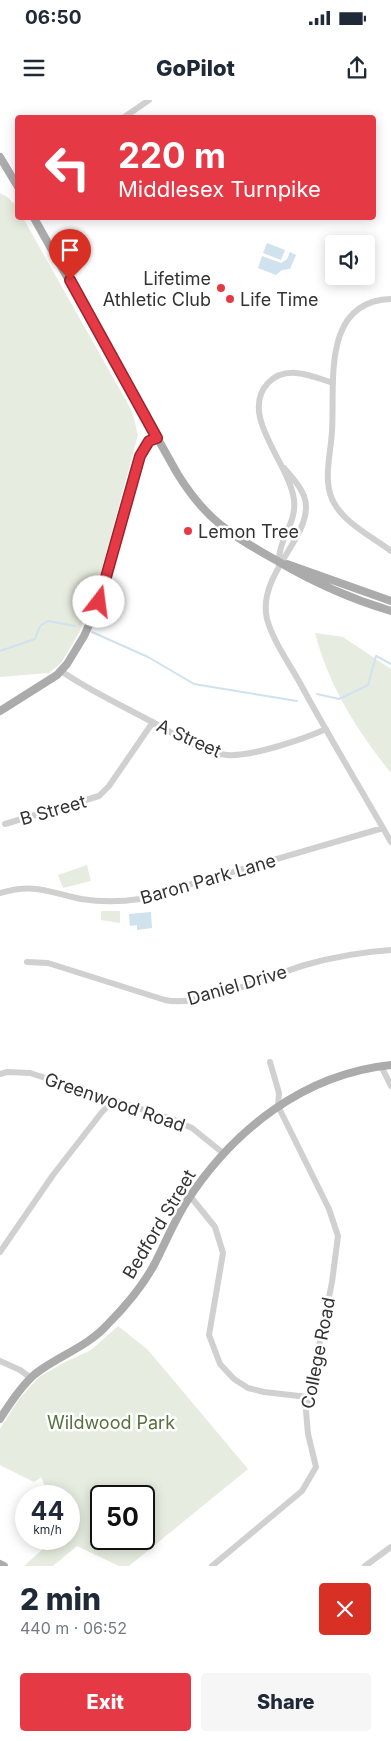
<!DOCTYPE html>
<meta charset="utf-8">
<style>
:root{--surface:#fff;--page:#f6f6f7;--text:#1f2937;--muted:#747a83;--accent:#e63946}
body{margin:0;font-family:Inter,sans-serif;background:var(--page);color:var(--text);height:100vh;display:flex;flex-direction:column;font-size:19px;white-space:nowrap}
*{box-sizing:border-box;margin:0}
p{font-size:16px;color:var(--muted)}
.icon{flex:none;width:28px;height:28px;fill:none;stroke:currentColor;stroke-width:2;stroke-linecap:round;stroke-linejoin:round}
.map{position:relative;height:1466px;overflow:hidden}
.details{display:flex;flex-direction:column;background:var(--surface);flex:1}
.details>*{flex:none}
.top-card{position:absolute;left:15px;top:15px;width:361px;height:105px;border-radius:5px;box-shadow:0 2px 12px #0003;background:#e63946;color:#fff;overflow:hidden}
.fabs{position:absolute;left:325px;top:135px;display:grid;gap:10px}
.fabs a{display:grid;place-items:center;width:50px;height:50px;border-radius:5px;background:var(--surface);box-shadow:0 2px 12px #0003;font-size:25px}
.speed{position:absolute;left:15px;top:1385px;display:flex;gap:10px;font-size:25px;font-weight:700;text-align:center}
.speed>*{display:grid;place-content:center;width:65px;height:65px;border-radius:50%;background:var(--surface);box-shadow:0 2px 12px #0003;line-height:1}
.speed small{font-size:12px;font-weight:400}
.speed .limit{border:2px solid #111;border-radius:8px;background:#fff;color:#111}
.pin{position:absolute;display:grid;place-items:center;width:42px;height:42px;color:#fff;margin:-51px -21px;border-radius:50% 50% 50% 0;rotate:-45deg;box-shadow:0 0 5px #0007}
.pin .icon{rotate:45deg}
.me{position:absolute;width:55px;margin:-28px;rotate:15deg;stroke-linejoin:round;filter:drop-shadow(0 0 4px #0008)}
.turn{display:flex;align-items:center;gap:18px;height:105px;padding:0 20px;font-size:22px}
.turn .icon{width:65px;height:65px;stroke-width:2.5}
.turn b{display:block;font-size:35px;line-height:42px}
.round{display:grid;place-items:center;flex:none;width:52px;height:52px;border-radius:5px;background:var(--page)}
.head{display:flex;align-items:center;justify-content:space-between;height:85px;padding:0 20px}
h1{font-size:30px;font-weight:800;line-height:38px}
.cta{display:flex;gap:10px;margin-top:auto;padding:10px 20px}
.cta a{flex:1;height:58px;border-radius:5px;background:var(--accent);color:#fff;font-size:20px;font-weight:800;line-height:58px;text-align:center}
.cta a+a{background:var(--page);color:var(--text)}
.status{display:flex;justify-content:space-between;align-items:center;height:35px;padding:0 25px;background:var(--surface);direction:ltr}
.status svg{height:14px;fill:currentColor}
header{display:flex;justify-content:space-between;align-items:center;height:65px;padding:0 20px;background:var(--surface);font-size:22px;font-weight:800}
.map>svg:first-child{display:block}
.green{fill:#e6ecdf;fill-rule:evenodd}
.water{fill:#cfe2ee}
.lines{fill:none;stroke-linecap:round;stroke-linejoin:round}
.stream{stroke:#cfe2ee;stroke-width:2}
.minor{stroke:#d0d0d0;stroke-width:6}
.major{stroke:#ababab;stroke-width:8}
.route-casing{stroke:#96252e;stroke-width:12}
.route{stroke:#e63946;stroke-width:9}
.poi-dot{fill:#e63946;stroke:#fff;stroke-width:2}
.labels{text-anchor:middle;dominant-baseline:central;stroke-width:5;stroke-linejoin:round;paint-order:stroke}
.poi-label{font-size:18px;fill:#333;stroke:#fff;text-anchor:start}
.street-label{font-size:18px;fill:#333;stroke:#fff}
.park-label{font-size:18px;fill:#56703f;stroke:#fff}
</style>
<div class="status"><b>06:50</b><svg viewBox="0 0 49 12"><path d="M0 12V9h3v3zM5 12V6h3v6zM10 12V3h3v9zM15 12V0h3v12zM26 1h20v11H26zM47 4h2v5h-2z"/></svg></div>
<header><svg class="icon" aria-label="menu" viewBox="0 0 24 24"><path d="M4 6h16M4 12h16M4 18h16"/></svg>GoPilot<svg class="icon" aria-label="share" viewBox="0 0 24 24"><path d="M12 15V3M7 8l5-5 5 5M5 13v7h14v-7"/></svg></header>
<div class="map">
<svg width="391" height="1466" viewBox="0 0 391 1466">
<rect width="100%" height="100%" fill="#fff"/>
<!-- green -->
<path class="green" d="M 0,93 L 9,98 L 12,103 L 14,102 L 17,109 L 18,118 L 23,118 L 132,311 L 138,335 L 99,479 L 79,533 L 61,563 L 49,573 L 0,577 Z
M 315,533 L 343,537 L 391,569 L 391,673 C 357,631 329,586 315,533 Z
M 87,765 L 91,781 L 63,788 L 58,775 Z
M 101,811 L 120,811 L 120,823 L 101,820 Z
M 118,1226 L 148,1250 L 248,1369 L 129,1466 L 119,1466 L 77,1446 L 53,1466 L 24,1466 L 54,1439 L 69,1439 L 69,1396 L 49,1396 L 41,1377 L 34,1382 L 0,1365 L 0,1329 L 19,1299 L 39,1277 L 65,1262 L 91,1250 ZM 144,1396 L 144,1439 L 101,1439 L 101,1396 Z"/>
<!-- water -->
<path class="water" d="M 267,143 L 285,150 L 281,160 L 263,153 Z
M 290,152 L 296,155 L 290,169 L 282,170 L 276,175 L 258,168 L 262,156 L 281,163 L 287,159 Z
M 151,812 L 152,828 L 137,830 L 137,825 L 130,826 L 129,814 Z"/>
<g class="lines">
<!-- stream -->
<path class="stream" d="M 92,532 L 148,557 L 194,584 L 297,601
M 0,551 L 35,539 L 40,526 L 48,521 L 75,526
M 317,594 L 339,599 L 368,585 L 376,556 L 391,564"/>
<!-- minor -->
<path class="minor" d="M 123,18 L 149,0
M 391,199 C 321,201 335,284 332,331 C 331,353 323,378 332,399 C 342,422 371,436 391,451
M 284,368 C 291,376 300,385 304,396 C 318,433 256,472 267,519 C 273,541 289,563 300,583 C 329,637 361,689 391,742
M 279,462 C 278,440 297,423 294,400 C 290,364 238,315 268,283 C 286,264 312,276 333,283
M 61,571 C 90,591 123,606 154,623 C 176,635 202,653 227,655 C 251,657 304,639 326,629
M 5,724 L 99,696 L 109,686 L 153,622
M 0,793 C 36,783 47,792 81,799 C 100,802 121,802 140,799 L 383,728
M 27,862 L 48,863 L 165,900 C 201,908 268,876 305,865 C 333,857 362,852 391,850
M 381,966 L 391,986
M 0,974 L 7,972 L 30,973 L 172,1019 L 192,1028 L 223,1053
M 190,1096 L 215,1127 L 223,1153 L 209,1235 L 220,1264 L 234,1279 L 248,1288 L 264,1292 L 308,1297
M 0,1152 L 53,1075 L 102,1012 L 114,1000
M 0,1261 L 20,1270 L 31,1278
M 212,1466 L 302,1391 L 316,1367 L 308,1334 L 306,1311 L 332,1182 L 338,1136 L 329,1109 L 278,1006 L 279,993 L 270,962
M 365,1466 L 391,1447"/>
<!-- major -->
<path class="major" d="M 0,57 L 18,87
M 34,118 L 177,373 C 207,422 232,435 279,462 C 315,483 351,499 391,511
M 287,464 L 391,501
M 0,611 L 57,575 L 67,564 L 84,536 L 99,503 L 140,356 L 149,341 L 157,338
M 0,1319 C 10,1303 21,1286 35,1274 C 58,1256 87,1247 107,1225 C 124,1208 142,1187 154,1165 C 165,1144 174,1121 187,1101 C 233,1030 304,974 391,965
M 0,1464 L 4,1466"/>
</g>
<g class="lines">
<defs>
<path id="route" d="M 70,180 L 157,338 L 149,341 L 140,356 L 99,502"/>
</defs>
<!-- route casing -->
<use href="#route" class="route-casing"/>
<!-- route -->
<use href="#route" class="route"/>
</g>
<!-- markers -->
<g class="poi-dot">
<circle cx="221" cy="188" r="5"/>
<circle cx="230" cy="199" r="5"/>
<circle cx="188" cy="431" r="5"/>
</g>
<g class="labels">
<!-- poi labels -->
<g class="poi-label">
<text x="211" y="178" text-anchor="end">Lifetime<tspan x="211" dy="21">Athletic Club</tspan></text>
<text x="240" y="199">Life Time</text>
<text x="198" y="431">Lemon Tree</text>
</g>
<!-- street labels -->
<g class="street-label">
<text transform="translate(189 638) rotate(24)">A Street</text>
<text transform="translate(53 710) rotate(-16)">B Street</text>
<text transform="translate(208 779) rotate(-16)">Baron Park Lane</text>
<text transform="translate(237 885) rotate(-16)">Daniel Drive</text>
<text transform="translate(115 1002) rotate(19)">Greenwood Road</text>
<text transform="translate(159 1124) rotate(-59)">Bedford Street</text>
<text transform="translate(318 1253) rotate(-79)">College Road</text>
</g>
<!-- park labels -->
<g class="park-label">
<text x="111" y="1322">Wildwood Park</text>
</g>
</g>
</svg>
<div class="fabs">
<a><svg class="icon" aria-label="sound" viewBox="0 0 24 24"><path d="M4 9h4l5-4v14l-5-4H4zM17 9q2 3 0 6"/></svg></a>
</div>
<div class="speed"><div>44<small>km/h</small></div><div class="limit">50</div></div>
<div class="pin" style="left:70px;top:180px;background:#d93025"><svg class="icon" aria-label="arrive" viewBox="0 0 24 24"><path d="M6 21V4h12l-3 4 3 4H6"/></svg></div>
<svg class="me" style="left:99px;top:502px" viewBox="-20 -20 40 40"><circle r="19" fill="#fff"/><path d="M0-13L10 11 0 6-10 11z" fill="#e63946"/></svg>
<div class="top-card">
<div class="turn"><svg class="icon" aria-label="left" viewBox="0 0 24 24"><path d="M17 20v-9H6M10 6l-5 5 5 5"/></svg><div><b>220 m</b>Middlesex Turnpike</div></div>
</div>
</div>
<section class="details">
<div class="head"><div><h1>2 min</h1><p>440 m · 06:52</p></div><a class="round" style="background:#d93025;color:#fff"><svg class="icon" aria-label="close" viewBox="0 0 24 24"><path d="M6 6l12 12M18 6L6 18"/></svg></a></div>
<div class="cta"><a>Exit</a><a>Share</a></div>
</section>
